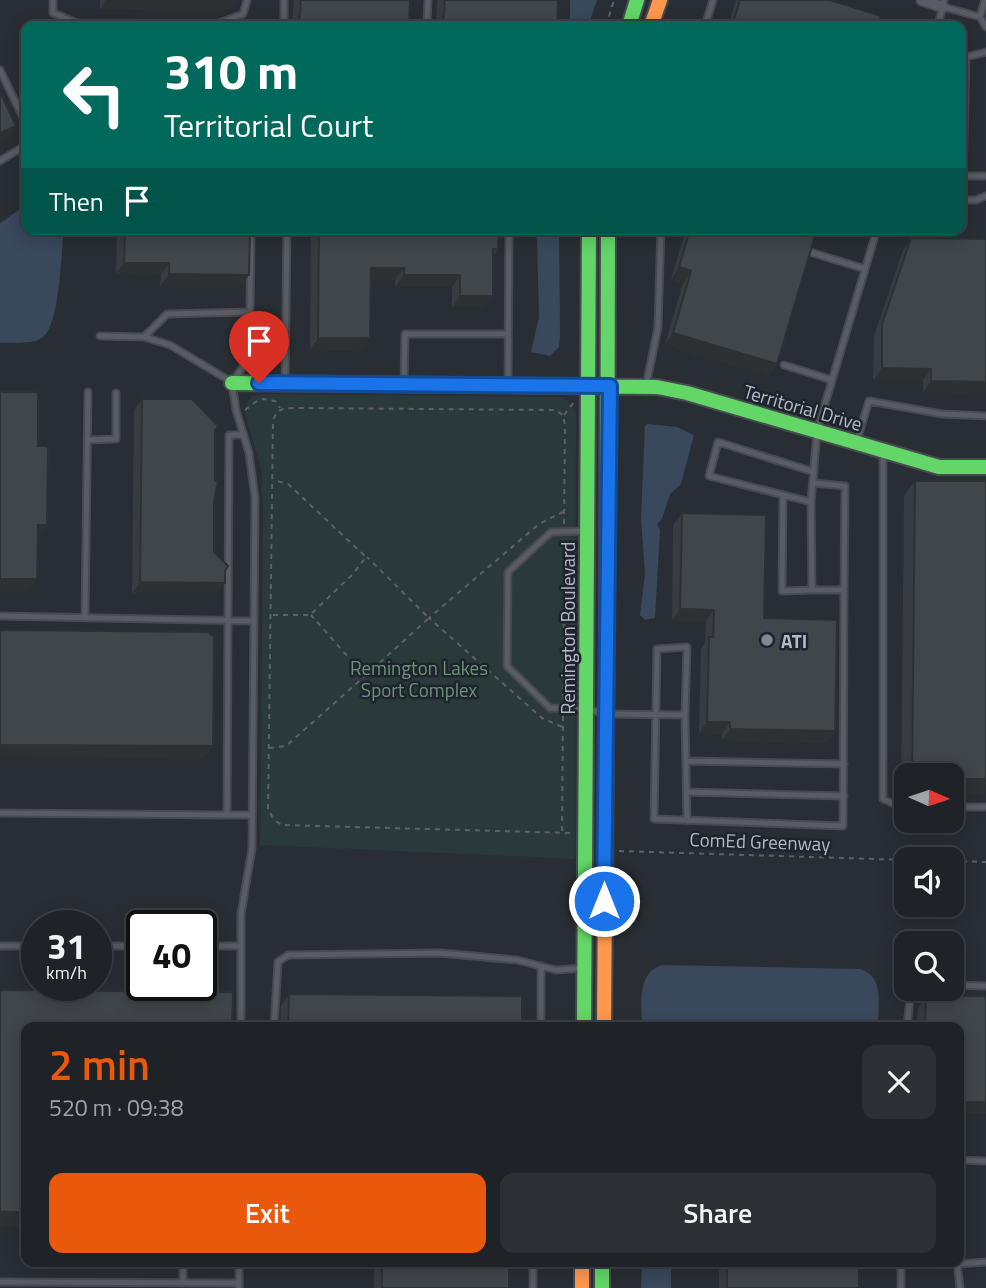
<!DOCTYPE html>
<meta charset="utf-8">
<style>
:root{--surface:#1f2227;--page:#2c2f33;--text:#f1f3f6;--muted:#a1a4a7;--line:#3c3f44;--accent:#ea580c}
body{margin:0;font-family:"Titillium Web",sans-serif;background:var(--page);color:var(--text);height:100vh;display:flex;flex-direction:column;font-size:26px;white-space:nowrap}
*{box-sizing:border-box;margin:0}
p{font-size:23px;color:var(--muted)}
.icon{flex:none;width:38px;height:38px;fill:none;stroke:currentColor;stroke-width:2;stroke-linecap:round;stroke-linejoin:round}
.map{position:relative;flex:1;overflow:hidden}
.drawer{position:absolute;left:21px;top:1022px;width:943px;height:245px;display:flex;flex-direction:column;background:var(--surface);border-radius:14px;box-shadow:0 4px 18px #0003,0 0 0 2px var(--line)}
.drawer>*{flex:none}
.guide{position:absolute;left:21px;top:21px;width:945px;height:214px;border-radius:14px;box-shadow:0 4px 18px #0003,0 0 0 2px var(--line);background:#00695c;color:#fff;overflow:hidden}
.needle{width:46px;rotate:93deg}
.controls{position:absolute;left:894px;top:763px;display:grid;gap:14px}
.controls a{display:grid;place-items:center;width:70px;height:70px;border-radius:14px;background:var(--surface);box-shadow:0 4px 18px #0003,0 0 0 2px var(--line);font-size:35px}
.speed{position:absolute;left:21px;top:910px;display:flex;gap:14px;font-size:35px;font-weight:700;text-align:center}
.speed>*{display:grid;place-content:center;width:91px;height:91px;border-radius:50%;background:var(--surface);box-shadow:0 4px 18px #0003,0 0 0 2px var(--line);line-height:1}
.speed small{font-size:18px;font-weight:400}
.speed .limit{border:4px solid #111;border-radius:10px;background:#fff;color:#111}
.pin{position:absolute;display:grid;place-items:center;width:60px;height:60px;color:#fff;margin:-72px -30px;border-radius:50% 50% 50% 0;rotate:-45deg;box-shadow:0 0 7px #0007}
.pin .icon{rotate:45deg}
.me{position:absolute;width:77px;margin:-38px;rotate:0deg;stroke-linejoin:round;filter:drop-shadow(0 0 5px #0008)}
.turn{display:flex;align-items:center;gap:24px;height:147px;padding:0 28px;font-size:32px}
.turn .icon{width:91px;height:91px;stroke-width:2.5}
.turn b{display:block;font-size:49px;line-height:60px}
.then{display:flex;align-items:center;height:66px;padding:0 28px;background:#0003;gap:14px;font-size:26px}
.round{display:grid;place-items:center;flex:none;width:74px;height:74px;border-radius:14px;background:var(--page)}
.head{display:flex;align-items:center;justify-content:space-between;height:119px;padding:0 28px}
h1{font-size:42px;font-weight:600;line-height:52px;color:var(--accent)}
.primary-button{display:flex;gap:14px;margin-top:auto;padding:14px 28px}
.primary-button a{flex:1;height:80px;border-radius:14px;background:var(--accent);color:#fff;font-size:28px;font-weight:600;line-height:80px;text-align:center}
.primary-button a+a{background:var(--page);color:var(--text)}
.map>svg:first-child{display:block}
.green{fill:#2a393a}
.water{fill:#3a485c}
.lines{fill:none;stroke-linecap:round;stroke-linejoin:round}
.lane-casing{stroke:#474a4f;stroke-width:9}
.street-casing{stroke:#474a4f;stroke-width:13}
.fast-casing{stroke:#474a4f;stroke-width:18}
.slow-casing{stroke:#474a4f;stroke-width:18}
.path{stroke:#5d6166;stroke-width:2;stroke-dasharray:5 5;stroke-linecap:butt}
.lane{stroke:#595c62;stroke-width:5}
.street{stroke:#595c62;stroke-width:10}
.fast{stroke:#63d668;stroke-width:14}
.slow{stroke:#ff974d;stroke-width:14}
.wall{fill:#383c40}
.shaded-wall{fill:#2e3134}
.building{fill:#41464b;stroke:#2e3134;stroke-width:2}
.route-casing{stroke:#114b97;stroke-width:18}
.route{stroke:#1a73e8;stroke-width:12}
.poi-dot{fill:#838992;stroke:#1d242e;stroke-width:2.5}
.labels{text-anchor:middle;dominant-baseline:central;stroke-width:5;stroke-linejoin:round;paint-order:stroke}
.street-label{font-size:19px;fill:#b4bac5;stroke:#1d242e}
.poi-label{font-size:19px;font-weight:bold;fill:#b4bac5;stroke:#1d242e;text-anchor:start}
.park-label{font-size:19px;fill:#6d9376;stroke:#1d242e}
</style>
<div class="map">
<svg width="986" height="1288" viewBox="0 0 986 1288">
<rect width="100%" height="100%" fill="#292e34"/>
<!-- green -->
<path class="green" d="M 269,394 L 562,397 L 572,404 L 576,416 L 575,859 L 260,845 L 263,511 L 261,469 L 245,414 L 246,404 L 252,396 Z"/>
<!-- water -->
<path class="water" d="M 570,0 L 597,0 L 588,26 L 570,26 Z
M 26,205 L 26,229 L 64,229 C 61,252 60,323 43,337 C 34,345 12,342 0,343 L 0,223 Z
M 533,229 L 559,229 L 560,336 L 559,347 L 550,356 L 531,352 L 539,317 L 537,240 Z
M 647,424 L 677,427 L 694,435 L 681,484 L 670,494 L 662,519 L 657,524 L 660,530 L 655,618 L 645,620 L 640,615 L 645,574 L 641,519 L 645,426 Z
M 662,965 L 860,969 C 886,978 877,1004 878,1027 L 642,1027 C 642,1005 636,973 662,965 Z
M 642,1262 L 671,1262 L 671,1288 L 641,1288 Z"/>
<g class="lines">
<defs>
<path id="lane" d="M 53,0 L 53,13 L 77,23 L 217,24 L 243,14 L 247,0
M 944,7 L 980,17 L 986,27
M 980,17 L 985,0
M 284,26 L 284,0
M 427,26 L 428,0
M 705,26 L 713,0
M 938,26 L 944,0
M 986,52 L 966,57 L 963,176 L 986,176
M 0,70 L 26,124
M 0,161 L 26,145
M 961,200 L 976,200 L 986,196
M 810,252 L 865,269
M 250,312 L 251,229
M 100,336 L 144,337 L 170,345 L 230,381
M 144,337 L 167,314 L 250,312 L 248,359 L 232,383 L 236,410 L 249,453 L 255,498 L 252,848 L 241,914 L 241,1027
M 784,365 L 832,380
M 285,384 L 287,229
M 404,384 L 405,334 L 508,334
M 508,384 L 509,229
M 646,386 L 658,327 L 661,229
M 244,435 L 229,435 L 227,815 L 252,815
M 87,440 L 116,439 L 116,393
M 857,440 L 869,401 L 942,414 L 986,416
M 883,453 L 883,799 L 894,804 L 906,805
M 813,483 L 845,486 L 844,590
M 783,495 L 782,591 L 812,590
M 811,502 L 709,476 L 718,442 L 814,472
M 587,531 L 551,532 L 508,572 L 507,666 L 550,708 L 586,709 L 606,714 L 685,715 L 687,647 L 657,649 L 654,819 L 843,826 L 844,590 L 812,590 L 811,502 L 817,431 L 877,229
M 0,616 L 254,621
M 85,618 L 88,392
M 685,715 L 687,821
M 687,761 L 844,764
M 687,792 L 844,796
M 952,807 L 986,807
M 0,813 L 227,815
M 0,946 L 37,946
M 96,946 L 142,946
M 201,946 L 241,946
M 952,985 L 986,986
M 274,1027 L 278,962 L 288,955 L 440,953 L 517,960 L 556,970 L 584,968
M 541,1027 L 541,966
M 907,1027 L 911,989
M 959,1160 L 986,1161
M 957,1262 L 960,1288
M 958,1264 L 986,1262
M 0,1282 L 239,1283
M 183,1283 L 183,1262
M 239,1288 L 239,1262
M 533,1288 L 533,1262
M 901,1288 L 901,1262"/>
<path id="street" d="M 922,0 L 943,7"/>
<path id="fast" d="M 629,26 L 637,0
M 232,383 L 657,387 L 687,393 L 939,467 L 986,467
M 607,614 L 608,229
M 584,1027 L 589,229
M 602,1262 L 602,1288"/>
<path id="slow" d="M 651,26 L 660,0
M 604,1027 L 607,614
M 582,1262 L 582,1288"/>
</defs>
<!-- lane casing -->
<use href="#lane" class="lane-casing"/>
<!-- street casing -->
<use href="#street" class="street-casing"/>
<!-- fast casing -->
<use href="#fast" class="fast-casing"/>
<!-- slow casing -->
<use href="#slow" class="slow-casing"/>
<!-- path -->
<path class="path" d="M 606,26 L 614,0
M 245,410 L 257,401 L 263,399 L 275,401 L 280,408
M 564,415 L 575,401
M 564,524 L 565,425 L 563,415 L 555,410 L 295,408 C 283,408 277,409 273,420 L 268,809 L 274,820 L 282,825 L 571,833
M 273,615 L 310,615 L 353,574 L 366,557 L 288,484 L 273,480
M 365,676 L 429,618 L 367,557
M 563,699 L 565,541
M 563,716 L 562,829 L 564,833
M 562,727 L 542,718 L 429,618 L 539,524 L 563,512
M 269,748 L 286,746 L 365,676 L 311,615
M 619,851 L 906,860
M 952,861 L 986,862"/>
<!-- lane -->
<use href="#lane" class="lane"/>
<!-- street -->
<use href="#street" class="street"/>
<!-- fast -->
<use href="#fast" class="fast"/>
<!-- slow -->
<use href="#slow" class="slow"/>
</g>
<!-- wall -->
<path class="wall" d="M 100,0 L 237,0 L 230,10 L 100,9 Z
M 294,0 L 410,0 L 409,26 L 292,26 Z
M 437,0 L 558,0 L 557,26 L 436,26 Z
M 736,0 L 830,0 L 878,26 L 728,26 Z
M 117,229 L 250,229 L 241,286 L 160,286 L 161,275 L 116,274 Z
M 311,229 L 506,229 L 498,240 L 498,249 L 493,257 L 485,307 L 452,307 L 452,287 L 395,287 L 395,280 L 370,280 L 362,350 L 310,349 Z
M 686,229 L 817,229 L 777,364 L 768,376 L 665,344 L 683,283 L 671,279 Z
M 911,238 L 986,394 L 923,393 L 923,380 L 873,380 L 874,336 L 903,250 Z
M 142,399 L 218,426 L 215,431 L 214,552 L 225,571 L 217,594 L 132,594 L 134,410 Z
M 915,481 L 952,775 L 906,775 L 906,794 L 901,794 L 904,496 Z
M 682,513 L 764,618 L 827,743 L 722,740 L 722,734 L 699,733 L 701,649 L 705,643 L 706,621 L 672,621 L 673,525 Z
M 289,994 L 522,1027 L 280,1027 L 281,1006 Z
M 926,996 L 986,996 L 986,1113 L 959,1113 L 959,1027 L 917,1027 L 918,1008 Z
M 376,1262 L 509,1262 L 509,1288 L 374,1288 L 374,1264 Z
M 719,1262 L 859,1262 L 859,1288 L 719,1288 Z"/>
<!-- shaded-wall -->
<path class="shaded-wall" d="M 106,0 L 237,0 L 230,10 L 100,9 Z
M 16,126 L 8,137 L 0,141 L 0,133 Z
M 498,229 L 506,229 L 498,241 Z
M 124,263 L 169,263 L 161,275 L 116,274 Z
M 679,267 L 691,271 L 683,283 L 671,279 Z
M 371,268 L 404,268 L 395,280 L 362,280 Z
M 169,274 L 249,275 L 241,286 L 160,286 Z
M 404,275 L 460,275 L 452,287 L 395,287 Z
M 460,296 L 493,296 L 485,307 L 452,307 Z
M 673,333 L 777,364 L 768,376 L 665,344 Z
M 318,338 L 370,338 L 362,350 L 310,349 Z
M 882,368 L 931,369 L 923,380 L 873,380 Z
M 931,381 L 986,382 L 986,394 L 923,393 Z
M 38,525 L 47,525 L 39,536 L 29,536 Z
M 0,579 L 37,579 L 29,591 L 0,590 Z
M 140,582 L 225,583 L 217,594 L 132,594 Z
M 680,609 L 714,610 L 706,621 L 672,621 Z
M 707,722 L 730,722 L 722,734 L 699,733 Z
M 730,729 L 835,731 L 827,743 L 722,740 Z
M 0,745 L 213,746 L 205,758 L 0,756 Z
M 952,779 L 986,779 L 986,794 L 952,794 Z
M 906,786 L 906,794 L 901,794 Z
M 959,1102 L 986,1102 L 986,1113 L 959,1113 Z
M 0,1212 L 26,1212 L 26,1227 L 0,1227 Z"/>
<!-- building -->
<path class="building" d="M 301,0 L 410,0 L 409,26 L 299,26 Z
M 445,0 L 558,0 L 557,26 L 443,26 Z
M 740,0 L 830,0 L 881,16 L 878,26 L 732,26 Z
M 0,92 L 16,126 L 0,133 Z
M 125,229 L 250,229 L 249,275 L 169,274 L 169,263 L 124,263 Z
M 319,229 L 499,229 L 498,249 L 493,249 L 493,296 L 460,296 L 460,275 L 404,275 L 404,268 L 371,268 L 370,338 L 318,338 Z
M 690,229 L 817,229 L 777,364 L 673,333 L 691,271 L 679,267 Z
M 911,238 L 986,239 L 986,382 L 931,381 L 931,369 L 882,368 L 882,324 Z
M 0,392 L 38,392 L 38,446 L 48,446 L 47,525 L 38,525 L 37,579 L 0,579 Z
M 142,399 L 192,399 L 218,426 L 215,430 L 215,481 L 218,481 L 214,501 L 214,552 L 228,566 L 225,571 L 225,583 L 140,582 Z
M 915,481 L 986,481 L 986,779 L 952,779 L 952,775 L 912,775 Z
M 682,513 L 766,515 L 764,618 L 837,620 L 835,731 L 730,729 L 730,722 L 707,722 L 709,637 L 713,637 L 714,610 L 680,609 Z
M 0,630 L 208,632 L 214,637 L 213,746 L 0,745 Z
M 0,990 L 233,992 L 232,1027 L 26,1027 L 26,1212 L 0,1212 Z
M 289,994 L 522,996 L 522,1027 L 288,1027 Z
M 926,996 L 986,996 L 986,1102 L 959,1102 L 959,1027 L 925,1027 Z
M 382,1262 L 509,1262 L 509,1288 L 382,1288 Z
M 727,1262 L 859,1262 L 859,1288 L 727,1288 Z"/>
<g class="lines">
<defs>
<path id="route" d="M 259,383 L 610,386 L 604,901"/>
</defs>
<!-- route casing -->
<use href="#route" class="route-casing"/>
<!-- route -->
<use href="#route" class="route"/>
</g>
<!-- markers -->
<circle class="poi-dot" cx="767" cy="640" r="7"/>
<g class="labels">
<!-- street labels -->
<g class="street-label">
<text transform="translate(803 407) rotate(16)">Territorial Drive</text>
<text transform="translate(567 628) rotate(-90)">Remington Boulevard</text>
<text transform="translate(760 841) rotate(2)">ComEd Greenway</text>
</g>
<!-- poi labels -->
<g class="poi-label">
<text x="781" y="640">ATI</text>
</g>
<!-- park labels -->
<g class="park-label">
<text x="419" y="667">Remington Lakes<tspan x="419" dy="22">Sport Complex</tspan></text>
</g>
</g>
</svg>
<div class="controls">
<a><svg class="needle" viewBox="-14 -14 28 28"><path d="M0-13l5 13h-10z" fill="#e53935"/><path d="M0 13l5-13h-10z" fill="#a1a4a7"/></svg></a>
<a><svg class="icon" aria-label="sound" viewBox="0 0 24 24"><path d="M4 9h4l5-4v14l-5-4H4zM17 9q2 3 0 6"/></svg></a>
<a><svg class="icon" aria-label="search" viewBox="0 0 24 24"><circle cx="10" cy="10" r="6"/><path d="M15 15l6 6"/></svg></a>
</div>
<div class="speed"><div>31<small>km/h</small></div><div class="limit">40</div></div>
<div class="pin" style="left:259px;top:383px;background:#d93025"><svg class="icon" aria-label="arrive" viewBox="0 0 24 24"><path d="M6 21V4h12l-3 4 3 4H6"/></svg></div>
<svg class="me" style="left:604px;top:901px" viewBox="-20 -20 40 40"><circle r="17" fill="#1a73e8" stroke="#fff" stroke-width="3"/><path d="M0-11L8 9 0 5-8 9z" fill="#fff"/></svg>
<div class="guide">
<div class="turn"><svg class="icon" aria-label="left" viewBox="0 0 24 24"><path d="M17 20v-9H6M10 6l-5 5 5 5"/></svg><div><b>310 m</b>Territorial Court</div></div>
<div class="then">Then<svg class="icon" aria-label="arrive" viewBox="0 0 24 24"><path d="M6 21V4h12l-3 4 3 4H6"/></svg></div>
</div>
<section class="drawer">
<div class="head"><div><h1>2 min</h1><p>520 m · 09:38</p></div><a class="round"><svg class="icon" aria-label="close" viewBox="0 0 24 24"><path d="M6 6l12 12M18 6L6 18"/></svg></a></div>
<div class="primary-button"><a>Exit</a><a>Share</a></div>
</section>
</div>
